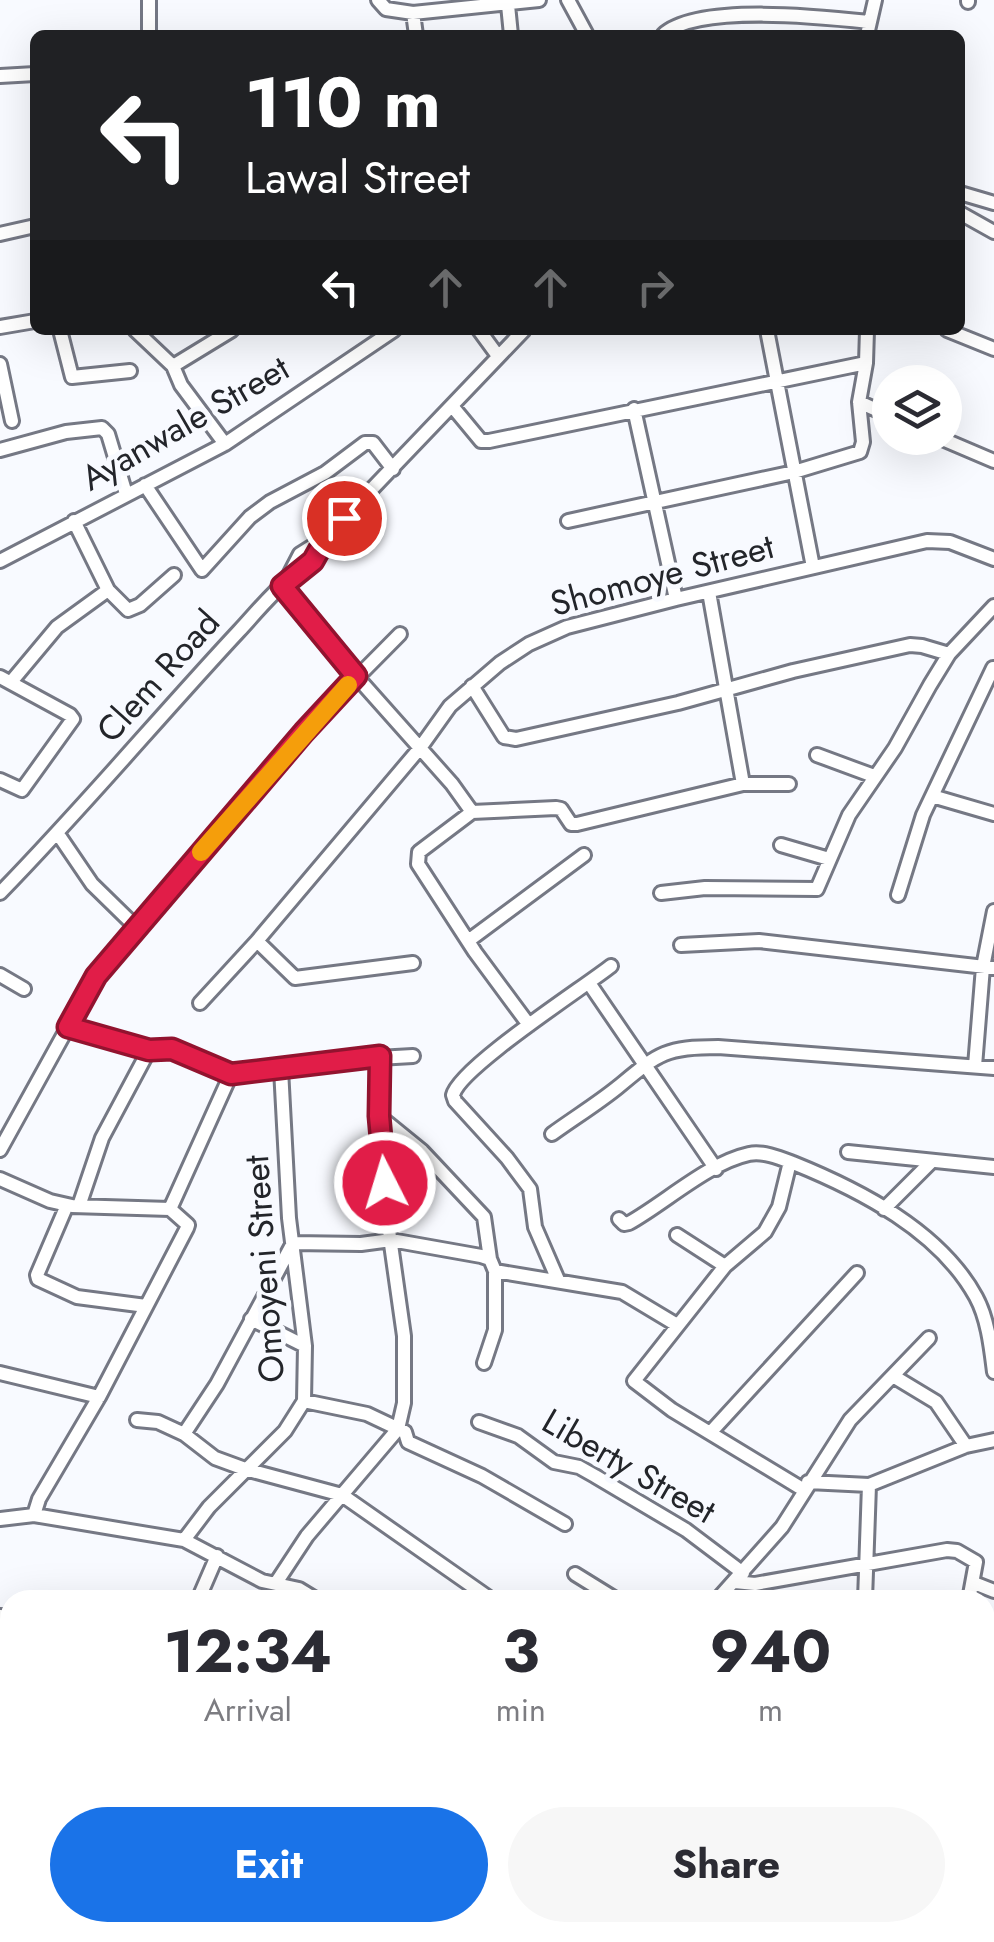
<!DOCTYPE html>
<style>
:root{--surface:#fff;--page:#f7f7f7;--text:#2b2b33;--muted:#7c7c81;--accent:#1a73e8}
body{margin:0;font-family:Jost,sans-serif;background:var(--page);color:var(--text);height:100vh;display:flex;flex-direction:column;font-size:38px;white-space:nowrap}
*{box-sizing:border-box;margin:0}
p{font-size:32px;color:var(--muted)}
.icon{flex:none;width:55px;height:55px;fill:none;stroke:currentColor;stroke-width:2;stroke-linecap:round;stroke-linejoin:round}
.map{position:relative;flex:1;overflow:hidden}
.drawer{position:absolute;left:0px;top:1590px;width:995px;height:352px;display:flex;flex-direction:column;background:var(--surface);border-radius:30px 30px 0 0;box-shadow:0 10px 40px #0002}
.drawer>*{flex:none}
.hud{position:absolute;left:30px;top:30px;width:935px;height:305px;border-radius:15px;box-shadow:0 10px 40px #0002;background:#202124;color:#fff;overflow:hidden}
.controls{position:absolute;left:872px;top:365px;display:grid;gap:20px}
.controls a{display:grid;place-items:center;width:90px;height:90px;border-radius:50%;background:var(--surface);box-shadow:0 10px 40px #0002;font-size:50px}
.pin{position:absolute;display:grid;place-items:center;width:85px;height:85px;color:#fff;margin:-42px;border:5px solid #fff;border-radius:50%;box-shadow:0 2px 10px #0007}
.me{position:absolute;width:110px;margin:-55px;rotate:355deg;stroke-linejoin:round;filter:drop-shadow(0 0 8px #0008)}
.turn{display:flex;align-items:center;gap:35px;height:210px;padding:0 50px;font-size:45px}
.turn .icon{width:130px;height:130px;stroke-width:2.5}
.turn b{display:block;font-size:70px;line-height:85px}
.lanes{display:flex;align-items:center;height:95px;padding:0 50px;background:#0003;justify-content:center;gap:50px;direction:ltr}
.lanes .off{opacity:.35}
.eta{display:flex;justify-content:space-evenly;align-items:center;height:170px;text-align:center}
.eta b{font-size:60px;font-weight:700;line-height:70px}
.action{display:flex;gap:20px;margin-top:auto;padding:20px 50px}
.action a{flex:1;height:115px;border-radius:60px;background:var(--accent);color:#fff;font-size:40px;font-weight:700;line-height:115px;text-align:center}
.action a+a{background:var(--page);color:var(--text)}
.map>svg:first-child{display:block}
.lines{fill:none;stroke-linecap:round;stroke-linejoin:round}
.minor-casing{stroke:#757884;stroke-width:18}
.minor{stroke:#fff;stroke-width:12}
.route-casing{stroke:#92132f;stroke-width:25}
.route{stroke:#e11d48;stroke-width:18}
.slow{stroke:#f59e0b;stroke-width:18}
.labels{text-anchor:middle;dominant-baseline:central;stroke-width:10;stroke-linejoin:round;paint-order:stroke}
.street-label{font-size:35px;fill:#23252a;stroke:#f8faff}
</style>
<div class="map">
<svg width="994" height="1942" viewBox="0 0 994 1942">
<rect width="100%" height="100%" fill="#f8faff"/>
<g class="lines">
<defs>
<path id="minor" d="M 149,0 L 149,35
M 378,0 L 386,9 L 413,13 L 539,0
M 568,0 L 587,35
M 968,0 L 968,2
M 508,5 L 511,35
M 413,13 L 416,35
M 663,35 C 697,3 824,17 870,22
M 867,35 L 875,0
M 0,76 L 35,74
M 960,193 L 994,203
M 960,213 L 994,232
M 0,234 L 35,226
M 0,327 L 35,321
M 60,330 L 72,377 L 130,371
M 135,330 L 173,366 L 181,385 L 225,444
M 479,330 L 498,356
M 767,330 L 813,567
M 947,330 L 994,349
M 0,364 L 12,421
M 173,366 L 232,330
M 859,402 L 890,416
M 452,406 L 481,441 L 489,441 L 866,363
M 634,409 L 676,599
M 940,438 L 994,461
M 0,450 L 66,432 L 102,428 L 108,434 L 126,494
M 145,485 L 202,570 L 250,517 L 270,502 L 325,473 L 365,443 L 373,443 L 393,469
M 74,521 L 108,590 L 128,610 L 140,605 L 174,575
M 568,521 L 794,472 L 860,452 L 863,442 L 859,402 L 866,363 L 867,330
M 0,561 L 225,444 L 394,330
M 286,581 L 300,554 L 327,537
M 282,586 L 356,676 L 452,784 L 472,812
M 709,592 L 743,784
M 0,677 L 70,715 L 73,719 L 22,790 L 0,780
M 11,682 L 57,627 L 108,590
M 472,686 L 504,737 L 516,739 L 678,703 L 793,671 L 910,645 L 922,646 L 949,654
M 817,755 L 874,776
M 932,796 L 994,814
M 58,834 L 92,884 L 137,928
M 781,845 L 829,859
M 0,893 C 83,808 158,718 239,631 C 254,615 269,596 287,581 C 304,566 317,559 327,536 L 524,330
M 661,893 L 705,888 L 817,889 L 849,815 L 895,748 L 930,685 L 949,654 L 994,606
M 898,895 L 923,815 L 993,668
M 257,941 L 295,978 L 413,963
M 468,941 L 584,855
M 681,945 L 759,941 L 994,968
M 0,975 L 24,989
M 589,983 L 716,1169
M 200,1003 L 257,941 L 420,748 L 450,706 L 500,663 L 529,644 L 567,627 L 676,599 L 927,541 L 950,542 L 994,559
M 529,1025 L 475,952 L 418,864 L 419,852 L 472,812 L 556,808 L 561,809 L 571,824 L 577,824 L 743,784 L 789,784
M 68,1027 L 149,1050 L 172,1049 L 231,1074 L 325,1061 L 413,1056
M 975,1066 L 983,967 L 994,911
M 379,1116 L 422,1151 L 484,1217 L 490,1259
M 552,1134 C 574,1118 597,1104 618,1087 C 658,1054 664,1047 718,1047 L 994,1068
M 0,1150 L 96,976 L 303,732 L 400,634
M 848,1152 L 994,1167
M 790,1162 L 779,1207 L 765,1232 L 725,1266 L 634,1381 L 672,1410 L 804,1490
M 0,1179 L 50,1201 L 72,1206 L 170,1209 L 231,1074
M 67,1205 L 37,1275 L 38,1279 L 77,1297 L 146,1306
M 79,1206 L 102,1138 L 149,1050
M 884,1209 L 931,1162
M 619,1219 L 624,1224 L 629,1223 C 665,1203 708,1163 749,1154 C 763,1151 780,1158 793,1163 C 860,1190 940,1231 976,1297 C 988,1319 991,1348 994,1372
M 677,1235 L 725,1266
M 558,1280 L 535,1227 L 530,1189 L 507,1158 L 455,1101 L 453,1095 C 459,1068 583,988 611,966
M 251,1319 L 305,1346
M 484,1363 L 495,1330 L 495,1271
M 0,1373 L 99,1397
M 893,1376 L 936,1402 L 966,1446
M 304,1401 L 367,1414 L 405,1432 L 408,1442 L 482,1476 L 565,1524
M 137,1420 L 158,1422 L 184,1434 L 215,1458 L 245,1469 L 342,1495 L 492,1600
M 479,1422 L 518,1436 L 554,1462 L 579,1467 L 595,1476 L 686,1530 L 743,1573
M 710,1433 L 857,1273
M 184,1434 L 217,1384 L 293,1243 L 361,1244 L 391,1240 L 481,1256 L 490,1259 L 495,1271 L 622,1292 L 677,1325
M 808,1482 L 869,1485 L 966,1446 L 994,1440
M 34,1515 L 39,1499 L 99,1397 L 187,1228 L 188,1225 L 170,1209
M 0,1519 L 34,1515 L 184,1540 L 262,1581 L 299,1589 L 317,1600
M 184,1540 L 209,1507 L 285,1431 L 304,1401 L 305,1346 L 289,1218 L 281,1069
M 575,1574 L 617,1600
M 735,1582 L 755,1584 L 947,1550 L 957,1551 L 976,1562 L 969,1600
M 276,1583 L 307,1536 L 398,1429 L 404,1403 L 404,1336 L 387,1216 L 379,1116 L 380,1056
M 974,1583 L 994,1591
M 198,1600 L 217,1556
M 717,1600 L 782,1527 L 850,1420 L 929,1338
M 865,1600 L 869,1485
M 0,1616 L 10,1617
M 0,1715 L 10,1717
M 985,1801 L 994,1803
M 0,1824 L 10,1799
M 0,1888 L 10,1891
M 985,1893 L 994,1869
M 144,1932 L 177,1942
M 503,1932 L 519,1942
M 971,1935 L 994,1941
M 615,1942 L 616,1932
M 726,1942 L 730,1932
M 855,1942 L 858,1932"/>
</defs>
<!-- minor casing -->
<use href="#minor" class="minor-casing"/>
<!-- minor -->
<use href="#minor" class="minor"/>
</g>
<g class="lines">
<defs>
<path id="route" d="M 344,518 L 327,536 L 313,561 L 282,586 L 356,676 L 304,732 L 96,976 L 68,1027 L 149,1050 L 172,1049 L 231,1074 L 380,1056 L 379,1116 L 385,1183"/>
</defs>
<!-- route casing -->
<use href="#route" class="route-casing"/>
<!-- route -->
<use href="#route" class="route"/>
<!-- slow -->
<path class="slow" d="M 201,852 L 348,685"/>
</g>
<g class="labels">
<!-- street labels -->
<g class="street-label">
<text transform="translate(185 423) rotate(-30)">Ayanwale Street</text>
<text transform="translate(662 575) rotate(-15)">Shomoye Street</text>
<text transform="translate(158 676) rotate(-48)">Clem Road</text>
<text transform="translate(264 1269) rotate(-94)">Omoyeni Street</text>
<text transform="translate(629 1466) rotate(30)">Liberty Street</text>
</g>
</g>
</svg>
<div class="controls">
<a><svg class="icon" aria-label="layers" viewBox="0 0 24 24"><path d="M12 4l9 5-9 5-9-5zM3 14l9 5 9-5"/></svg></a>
</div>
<div class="pin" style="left:344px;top:518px;background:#d93025"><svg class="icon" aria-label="arrive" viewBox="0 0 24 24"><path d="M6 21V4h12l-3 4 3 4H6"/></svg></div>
<svg class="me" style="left:385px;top:1183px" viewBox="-20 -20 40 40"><circle r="17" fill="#e11d48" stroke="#fff" stroke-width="3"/><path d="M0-11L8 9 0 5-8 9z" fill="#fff"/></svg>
<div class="hud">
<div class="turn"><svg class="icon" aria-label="left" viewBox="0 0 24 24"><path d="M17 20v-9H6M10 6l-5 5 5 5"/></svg><div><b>110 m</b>Lawal Street</div></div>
<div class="lanes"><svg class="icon" aria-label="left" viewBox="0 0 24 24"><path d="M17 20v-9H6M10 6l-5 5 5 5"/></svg><svg class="icon off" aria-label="ahead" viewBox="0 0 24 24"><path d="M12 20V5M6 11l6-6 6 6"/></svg><svg class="icon off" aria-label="ahead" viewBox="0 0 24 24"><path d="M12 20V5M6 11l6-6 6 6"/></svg><svg class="icon off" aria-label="right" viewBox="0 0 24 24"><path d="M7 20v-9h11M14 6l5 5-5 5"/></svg></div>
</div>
<section class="drawer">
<div class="eta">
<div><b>12:34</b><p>Arrival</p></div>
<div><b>3</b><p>min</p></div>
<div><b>940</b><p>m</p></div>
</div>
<div class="action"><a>Exit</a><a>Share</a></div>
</section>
</div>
